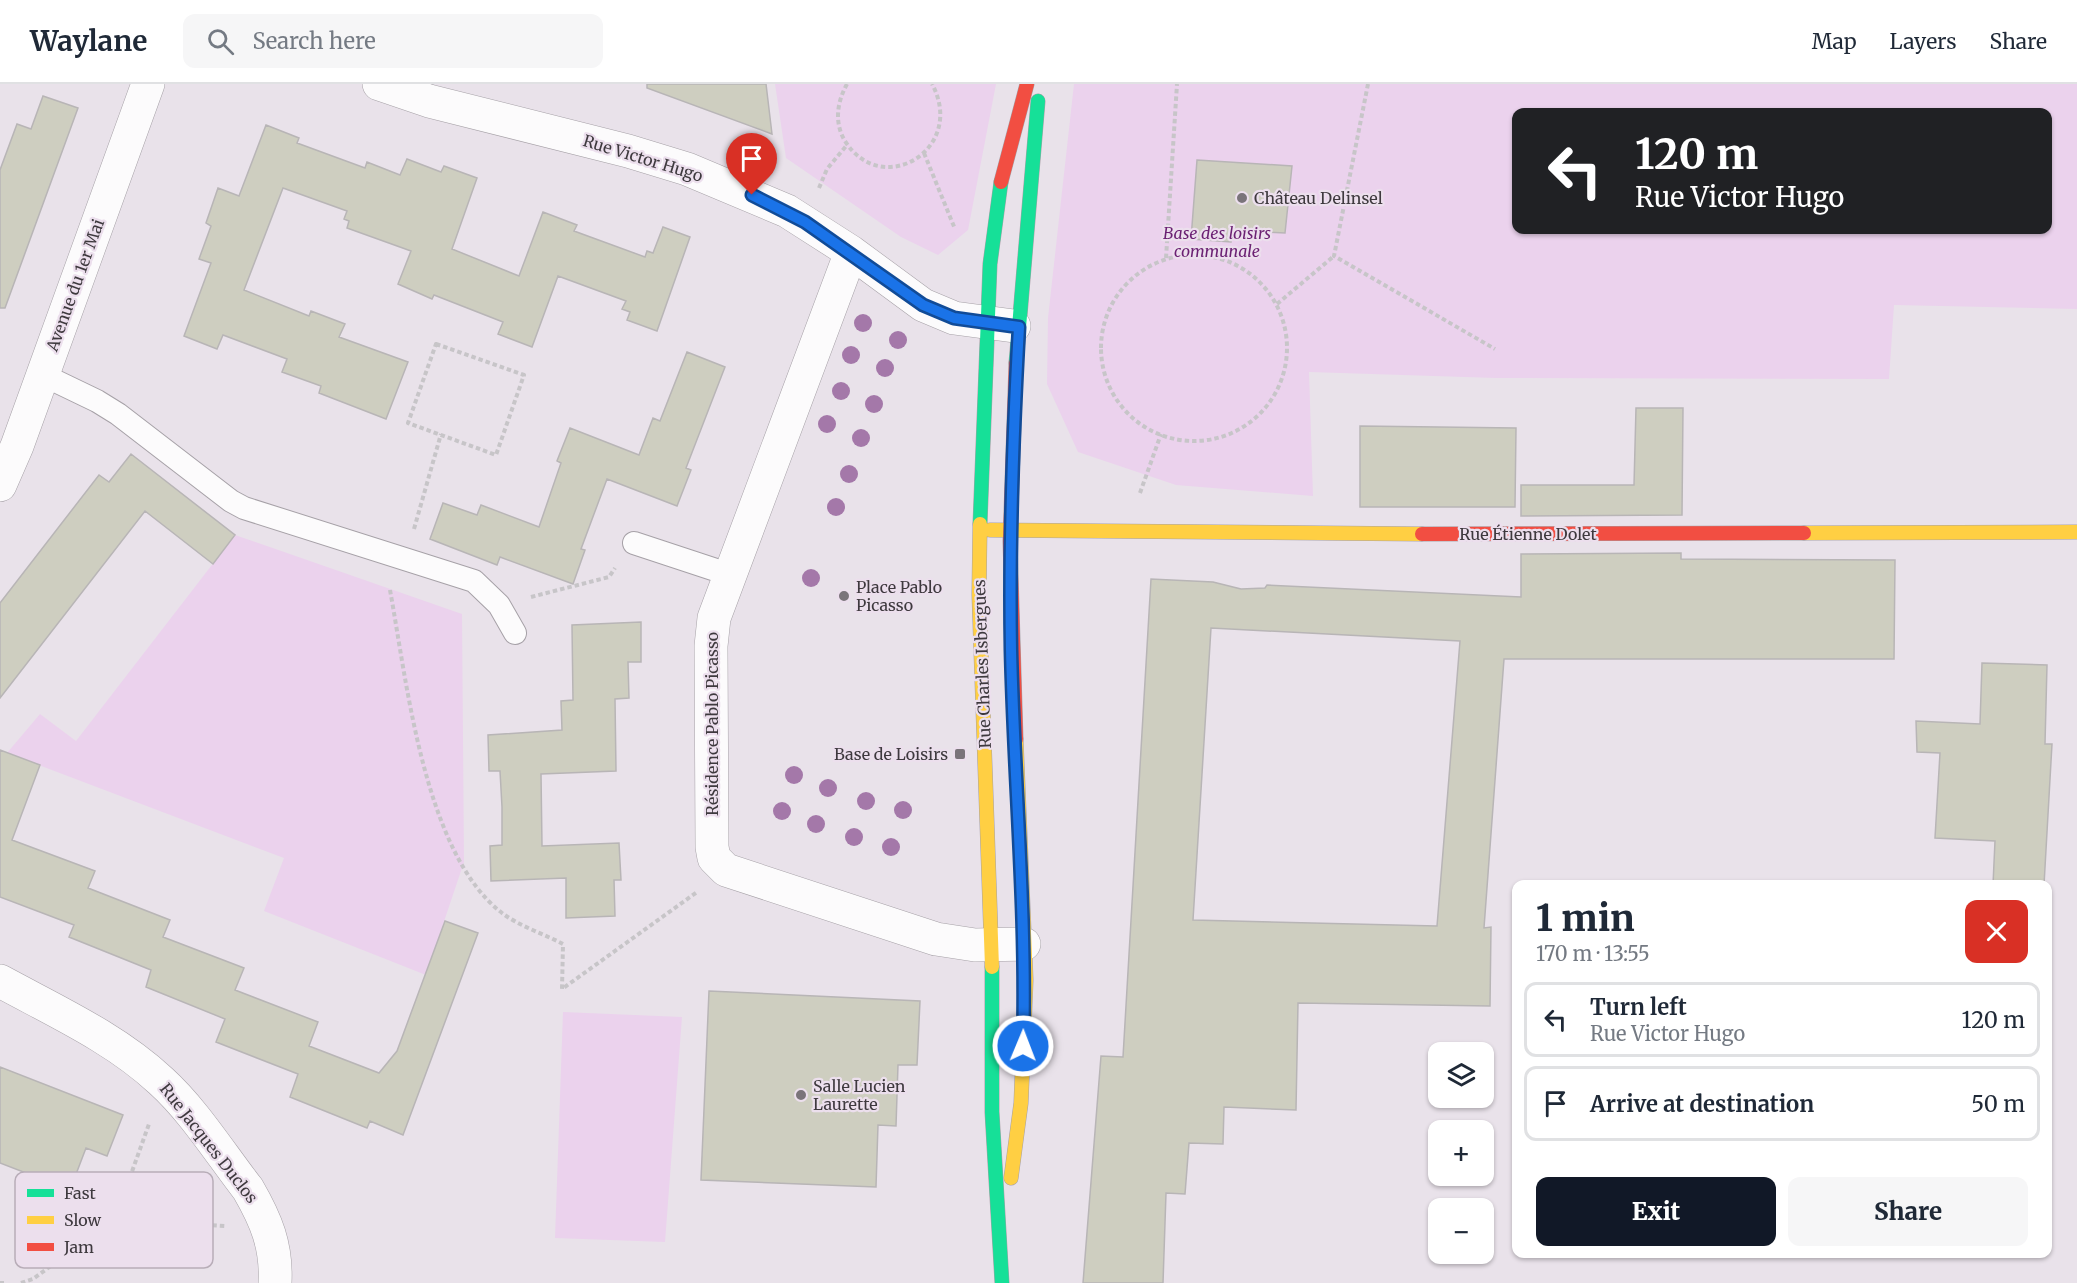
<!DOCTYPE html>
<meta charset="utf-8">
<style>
:root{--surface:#fff;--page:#f6f6f7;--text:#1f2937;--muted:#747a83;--line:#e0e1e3;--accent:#111827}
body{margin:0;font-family:Merriweather,serif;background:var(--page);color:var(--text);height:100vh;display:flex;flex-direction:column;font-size:22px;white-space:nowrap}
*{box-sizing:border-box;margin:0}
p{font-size:20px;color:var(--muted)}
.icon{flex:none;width:33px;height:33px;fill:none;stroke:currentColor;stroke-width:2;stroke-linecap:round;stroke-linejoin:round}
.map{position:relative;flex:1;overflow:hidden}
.sheet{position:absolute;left:1512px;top:796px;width:540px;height:378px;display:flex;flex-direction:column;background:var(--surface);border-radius:12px;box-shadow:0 2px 4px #0004}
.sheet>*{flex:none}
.guide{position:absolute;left:1512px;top:24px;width:540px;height:126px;border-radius:12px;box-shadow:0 2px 4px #0004;background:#202124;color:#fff;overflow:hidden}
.tools{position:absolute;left:1428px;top:958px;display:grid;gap:12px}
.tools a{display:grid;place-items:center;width:66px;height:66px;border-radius:12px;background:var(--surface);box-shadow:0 2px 4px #0004;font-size:30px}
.pin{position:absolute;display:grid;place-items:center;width:51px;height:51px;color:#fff;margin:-62px -26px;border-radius:50% 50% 50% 0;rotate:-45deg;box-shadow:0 0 6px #0007}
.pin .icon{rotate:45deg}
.me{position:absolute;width:66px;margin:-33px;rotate:1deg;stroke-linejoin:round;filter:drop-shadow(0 0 4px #0008)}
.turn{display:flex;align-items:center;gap:21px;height:126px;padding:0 24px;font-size:27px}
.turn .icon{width:78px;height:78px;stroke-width:2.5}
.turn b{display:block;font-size:42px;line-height:51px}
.round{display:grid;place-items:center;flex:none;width:63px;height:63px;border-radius:12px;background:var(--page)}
.headline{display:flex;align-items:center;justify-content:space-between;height:102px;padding:0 24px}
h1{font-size:36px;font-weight:800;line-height:45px}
.action{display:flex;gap:12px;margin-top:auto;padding:12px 24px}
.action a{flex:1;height:69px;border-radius:12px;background:var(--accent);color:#fff;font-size:24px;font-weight:800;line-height:69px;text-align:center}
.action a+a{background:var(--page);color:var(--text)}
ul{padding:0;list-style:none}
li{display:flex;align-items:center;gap:18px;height:75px;margin:0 12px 9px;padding:0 12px;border:3px solid var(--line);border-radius:12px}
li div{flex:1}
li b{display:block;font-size:22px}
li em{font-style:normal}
header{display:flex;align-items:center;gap:36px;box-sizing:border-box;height:84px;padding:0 30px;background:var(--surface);border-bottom:2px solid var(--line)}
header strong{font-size:28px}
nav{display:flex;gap:33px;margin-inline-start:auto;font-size:21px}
.search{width:420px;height:54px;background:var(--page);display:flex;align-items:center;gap:15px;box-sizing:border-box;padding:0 21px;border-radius:12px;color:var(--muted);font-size:22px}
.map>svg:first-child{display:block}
.green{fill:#ebd2ed;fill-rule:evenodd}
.building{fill:#cecec0;stroke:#b8b5b6;stroke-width:1.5;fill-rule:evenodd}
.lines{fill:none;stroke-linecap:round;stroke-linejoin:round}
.lane-casing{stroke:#a6a1a7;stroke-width:24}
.street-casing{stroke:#a6a1a7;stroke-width:34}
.fast-casing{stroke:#a6a1a7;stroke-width:15}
.slow-casing{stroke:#a6a1a7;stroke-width:15}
.jam-casing{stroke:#a6a1a7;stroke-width:15}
.path{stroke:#c7c5c8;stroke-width:4;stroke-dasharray:4.5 3;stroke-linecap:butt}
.lane{stroke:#fcfbfc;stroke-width:22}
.street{stroke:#fcfbfc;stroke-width:33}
.fast{stroke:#16e098;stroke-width:14}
.slow{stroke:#ffcf43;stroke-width:14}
.jam{stroke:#f24e42;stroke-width:14}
.tree{fill:#a478a9}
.route-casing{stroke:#114b97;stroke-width:15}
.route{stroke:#1a73e8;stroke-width:10}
.poi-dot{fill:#7a747a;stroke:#ecdfed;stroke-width:2}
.labels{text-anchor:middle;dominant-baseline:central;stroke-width:4.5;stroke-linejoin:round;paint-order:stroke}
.street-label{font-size:16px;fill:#3e393e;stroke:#ecdfed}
.poi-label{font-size:16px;fill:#3e393e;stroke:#ecdfed;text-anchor:start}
.park-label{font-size:16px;font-style:italic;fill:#6b2173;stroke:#ecdfed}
.key{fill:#ecdfed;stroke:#b8adb8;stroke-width:1.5}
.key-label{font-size:16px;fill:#3e393e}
</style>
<header>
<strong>Waylane</strong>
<div class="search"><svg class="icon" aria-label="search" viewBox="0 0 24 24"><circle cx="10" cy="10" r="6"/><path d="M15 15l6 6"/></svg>Search here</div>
<nav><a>Map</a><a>Layers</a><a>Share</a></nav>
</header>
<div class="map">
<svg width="2077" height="1199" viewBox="0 0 2077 1199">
<rect width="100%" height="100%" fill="#e9e2ea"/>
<!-- green -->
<path class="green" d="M 775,0 L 996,0 L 968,146 L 938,171 L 901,153 L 786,74 Z
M 1074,0 L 2077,0 L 2077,225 L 1894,221 L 1889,295 L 1496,294 L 1309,288 L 1313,412 L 1176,401 L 1078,368 L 1047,300 L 1048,234 ZM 1516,28 L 2048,28 L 2048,146 L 1516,146 Z
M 235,451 L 462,530 L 464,778 L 426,891 L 264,827 L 284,774 L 7,669 L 40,630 L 76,657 Z
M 563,928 L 682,933 L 665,1158 L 555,1154 Z"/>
<!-- building -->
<path class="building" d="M 647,0 L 766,0 L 772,50 L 647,4 Z
M 43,12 L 78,24 L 5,224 L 0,224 L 0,86 L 17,40 L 31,45 Z
M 266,41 L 299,54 L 297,59 L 365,84 L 367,78 L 400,91 L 407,75 L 441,88 L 444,82 L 477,94 L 452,165 L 519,192 L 543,128 L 577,141 L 574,147 L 645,173 L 647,167 L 653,169 L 663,143 L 690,153 L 657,247 L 627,236 L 630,228 L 622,225 L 626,217 L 558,192 L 532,263 L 498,250 L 503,238 L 434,211 L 432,215 L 398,200 L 411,167 L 347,144 L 349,137 L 344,135 L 347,127 L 283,104 L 244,206 L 309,232 L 311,227 L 345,240 L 339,253 L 408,278 L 386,335 L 319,309 L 321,302 L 282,288 L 287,275 L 223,251 L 217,265 L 184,252 L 211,179 L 199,175 L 211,142 L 206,139 L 218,104 L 239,112 Z
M 1197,76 L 1292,82 L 1285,149 L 1232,146 L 1231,158 L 1191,155 Z
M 687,268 L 725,283 L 686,384 L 691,386 L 677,422 L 607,395 L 581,465 L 585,466 L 573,500 L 500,473 L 497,481 L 430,455 L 443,419 L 477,431 L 481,421 L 539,443 L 561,379 L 557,377 L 570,344 L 639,371 L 653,334 L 660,337 Z
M 1636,324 L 1683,324 L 1682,431 L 1521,432 L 1521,401 L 1634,401 Z
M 1360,342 L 1516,344 L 1515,423 L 1360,423 Z
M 131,370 L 235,451 L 213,480 L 145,427 L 0,614 L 0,519 L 99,391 L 109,398 Z
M 1681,469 L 1681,475 L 1895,476 L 1894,575 L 1504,575 L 1484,844 L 1491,843 L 1490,922 L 1298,919 L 1296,1026 L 1224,1023 L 1223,1060 L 1189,1059 L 1185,1110 L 1166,1109 L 1163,1199 L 1083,1199 L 1101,972 L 1123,973 L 1151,495 L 1213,498 L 1241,505 L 1265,504 L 1267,501 L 1521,513 L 1521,470 ZM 1211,544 L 1460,557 L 1437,842 L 1193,836 Z
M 641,538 L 641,578 L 628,578 L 629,614 L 615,615 L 616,687 L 541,690 L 542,762 L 619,759 L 621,796 L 614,796 L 615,832 L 566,834 L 566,794 L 491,797 L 490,762 L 502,761 L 502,723 L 500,687 L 489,687 L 488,651 L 562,646 L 561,617 L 573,616 L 572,541 Z
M 1982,579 L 2047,581 L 2045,660 L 2052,660 L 2044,801 L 1993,801 L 1995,757 L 1935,754 L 1940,669 L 1917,668 L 1916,637 L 1980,640 Z
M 0,666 L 40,681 L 12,756 L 95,787 L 88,804 L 170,836 L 163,853 L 244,884 L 235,906 L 318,938 L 309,962 L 379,989 L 397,967 L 445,837 L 478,849 L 403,1051 L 370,1037 L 367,1044 L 290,1013 L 298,990 L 216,958 L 225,935 L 146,903 L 151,886 L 69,853 L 74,841 L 0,813 Z
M 709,907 L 920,917 L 917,981 L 898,981 L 896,1042 L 878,1041 L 876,1103 L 701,1096 Z
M 0,983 L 123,1031 L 107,1072 L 86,1064 L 70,1106 L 0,1079 Z"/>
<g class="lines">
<defs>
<path id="lane" d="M 43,291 L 97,317 L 118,330 L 231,417 L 244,424 L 474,497 L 499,521 L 515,549
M 634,459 L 731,491"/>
<path id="street" d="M 379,0 L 429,17 L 628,67 L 687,85 L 787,127 L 851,168 L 923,221 L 954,234 L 1014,242
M 851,168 L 714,534 L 711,562 L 712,763 L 714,774 L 726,786 L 936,855 L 975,861 L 1024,860
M 0,401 L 17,362 L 148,0
M 0,897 C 55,927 115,954 161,997 C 194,1027 220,1069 248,1105 C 266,1136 277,1162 275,1199"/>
<path id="fast" d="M 1016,279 L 1038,17
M 980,440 L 990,180 L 1001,98
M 992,883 L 992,1028 L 1002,1199"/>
<path id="slow" d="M 980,440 L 979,510 L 992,883
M 990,446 L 1422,450
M 1804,449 L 2077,448
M 1011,1094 L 1021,1019 L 1026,896 L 1016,655"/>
<path id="jam" d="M 1001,98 L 1027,0
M 1422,450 L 1804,449
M 1016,655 L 1010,457 L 1016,279"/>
</defs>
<!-- lane casing -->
<use href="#lane" class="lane-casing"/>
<!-- street casing -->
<use href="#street" class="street-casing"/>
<!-- fast casing -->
<use href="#fast" class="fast-casing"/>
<!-- slow casing -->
<use href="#slow" class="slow-casing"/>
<!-- jam casing -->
<use href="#jam" class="jam-casing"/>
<!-- path -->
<path class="path" d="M 847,0 C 837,18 834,39 845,57 C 882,116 967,65 932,0
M 1368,0 L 1334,172 L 1495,265
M 924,69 L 955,145
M 819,104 L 827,85 L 847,61
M1101 264a93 93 0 1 1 186 0a93 93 0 1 1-186 0Z
M 1166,174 L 1177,0
M 1277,220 L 1334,172
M 436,260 L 524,291 L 496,371 L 408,339 Z
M 1140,409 L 1161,350
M 414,445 L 441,350
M 390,506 C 407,598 424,769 502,829 C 519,842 544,850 563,860 L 562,905 L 697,808
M 531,513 L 609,493 L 615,484
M 115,1135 L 225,1142
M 0,1199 L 4,1199
M 21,1199 L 33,1195 L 115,1135 L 149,1040"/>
<!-- lane -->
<use href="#lane" class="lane"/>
<!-- street -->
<use href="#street" class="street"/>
<!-- fast -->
<use href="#fast" class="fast"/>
<!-- slow -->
<use href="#slow" class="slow"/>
<!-- jam -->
<use href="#jam" class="jam"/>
</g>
<!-- trees -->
<g class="tree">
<circle cx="863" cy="239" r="9"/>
<circle cx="898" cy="256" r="9"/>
<circle cx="851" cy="271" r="9"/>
<circle cx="885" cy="284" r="9"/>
<circle cx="841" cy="307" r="9"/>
<circle cx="874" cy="320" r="9"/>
<circle cx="827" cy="340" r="9"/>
<circle cx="861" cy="354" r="9"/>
<circle cx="849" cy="390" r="9"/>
<circle cx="836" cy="423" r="9"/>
<circle cx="811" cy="494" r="9"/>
<circle cx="794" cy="691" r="9"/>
<circle cx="828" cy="704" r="9"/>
<circle cx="866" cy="717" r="9"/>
<circle cx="903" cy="726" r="9"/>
<circle cx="782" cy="727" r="9"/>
<circle cx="816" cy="740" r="9"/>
<circle cx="854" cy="753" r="9"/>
<circle cx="891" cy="763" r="9"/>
</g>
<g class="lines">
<defs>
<path id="route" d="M 752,111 L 805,138 L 923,221 L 954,234 L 1019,243 C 1013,350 1009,458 1011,566 C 1014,698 1027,830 1023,962"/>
</defs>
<!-- route casing -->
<use href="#route" class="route-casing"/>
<!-- route -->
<use href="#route" class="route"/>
</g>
<!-- markers -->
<g class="poi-dot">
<circle cx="1242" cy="114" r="6"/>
<circle cx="844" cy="512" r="6"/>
<rect x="954" y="664" width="12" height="12" rx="3"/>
<circle cx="801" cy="1011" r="6"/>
</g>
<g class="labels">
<!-- street labels -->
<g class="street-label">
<text transform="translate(643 74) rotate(17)">Rue Victor Hugo</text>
<text transform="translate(75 201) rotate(-70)">Avenue du 1er Mai</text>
<text x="1528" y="450">Rue Étienne Dolet</text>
<text transform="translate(982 580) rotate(-92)">Rue Charles Isbergues</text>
<text transform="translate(712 640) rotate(-90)">Résidence Pablo Picasso</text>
<text transform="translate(209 1059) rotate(52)">Rue Jacques Duclos</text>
</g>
<!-- poi labels -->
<g class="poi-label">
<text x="1254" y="114">Château Delinsel</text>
<text x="856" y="503">Place Pablo<tspan x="856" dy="18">Picasso</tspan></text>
<text x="948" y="670" text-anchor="end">Base de Loisirs</text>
<text x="813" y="1002">Salle Lucien<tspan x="813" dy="18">Laurette</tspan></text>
</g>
<!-- park labels -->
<g class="park-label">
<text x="1217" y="149">Base des loisirs<tspan x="1217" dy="18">communale</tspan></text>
</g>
</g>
<!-- legend -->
<rect x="15" y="1088" width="198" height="96" rx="9" class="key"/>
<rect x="27" y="1105" width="27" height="8" fill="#16e098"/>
<rect x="27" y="1132" width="27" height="8" fill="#ffcf43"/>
<rect x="27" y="1159" width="27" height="8" fill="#f24e42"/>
<g class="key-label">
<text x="64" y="1115">Fast</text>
<text x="64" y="1142">Slow</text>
<text x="64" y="1169">Jam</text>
</g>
</svg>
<div class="tools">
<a><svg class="icon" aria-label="layers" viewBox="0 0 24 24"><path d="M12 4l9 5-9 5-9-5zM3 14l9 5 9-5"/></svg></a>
<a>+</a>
<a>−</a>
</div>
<div class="pin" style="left:752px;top:111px;background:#d93025"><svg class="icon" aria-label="arrive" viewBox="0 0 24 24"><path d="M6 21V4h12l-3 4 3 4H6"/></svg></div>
<svg class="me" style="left:1023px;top:962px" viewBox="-20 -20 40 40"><circle r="17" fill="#1a73e8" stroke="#fff" stroke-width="3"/><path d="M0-11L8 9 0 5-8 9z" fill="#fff"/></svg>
<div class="guide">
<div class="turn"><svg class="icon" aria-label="left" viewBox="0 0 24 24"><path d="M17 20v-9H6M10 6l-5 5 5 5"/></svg><div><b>120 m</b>Rue Victor Hugo</div></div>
</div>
<section class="sheet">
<div class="headline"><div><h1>1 min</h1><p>170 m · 13:55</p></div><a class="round" style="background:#d93025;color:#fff"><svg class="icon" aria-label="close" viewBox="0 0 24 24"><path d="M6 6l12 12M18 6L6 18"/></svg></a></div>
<ul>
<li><svg class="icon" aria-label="left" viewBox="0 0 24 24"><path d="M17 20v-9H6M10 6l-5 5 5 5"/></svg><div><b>Turn left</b><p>Rue Victor Hugo</p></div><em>120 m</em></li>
<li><svg class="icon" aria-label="arrive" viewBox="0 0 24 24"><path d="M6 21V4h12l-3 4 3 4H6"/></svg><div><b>Arrive at destination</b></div><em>50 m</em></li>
</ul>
<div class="action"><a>Exit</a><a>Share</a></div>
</section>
</div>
